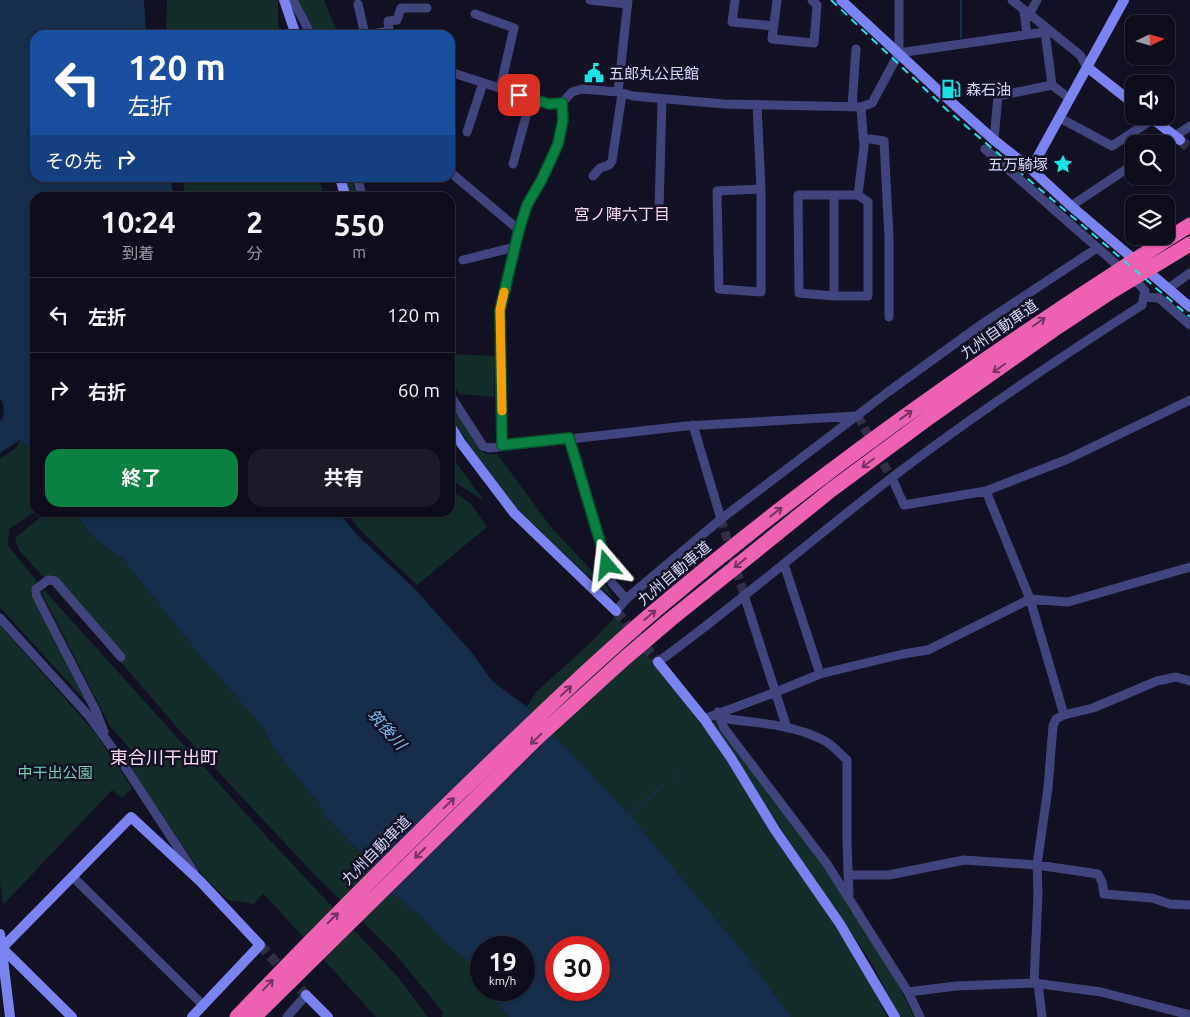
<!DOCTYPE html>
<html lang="ja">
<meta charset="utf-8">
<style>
:root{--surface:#0e0d1b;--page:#1c1b28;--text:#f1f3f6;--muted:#9b9ca3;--line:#2e2d3a;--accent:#0b8043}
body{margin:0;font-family:Ubuntu,"Noto Sans JP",sans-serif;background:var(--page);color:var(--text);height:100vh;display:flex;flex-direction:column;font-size:19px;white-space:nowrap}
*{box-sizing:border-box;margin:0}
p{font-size:16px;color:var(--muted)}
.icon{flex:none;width:28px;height:28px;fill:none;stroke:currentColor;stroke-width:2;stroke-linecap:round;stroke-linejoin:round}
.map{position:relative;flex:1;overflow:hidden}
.side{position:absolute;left:30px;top:192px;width:425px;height:325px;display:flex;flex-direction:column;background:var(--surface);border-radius:15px;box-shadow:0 1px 4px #0004,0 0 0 1px var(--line)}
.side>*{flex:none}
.top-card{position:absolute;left:30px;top:30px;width:425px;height:152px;border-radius:15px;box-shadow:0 1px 4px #0004,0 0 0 1px var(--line);background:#1a4fa0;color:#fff;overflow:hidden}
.needle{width:32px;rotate:85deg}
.controls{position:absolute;left:1125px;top:15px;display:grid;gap:10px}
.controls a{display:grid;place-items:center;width:50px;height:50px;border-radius:10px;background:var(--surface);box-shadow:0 1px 4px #0004,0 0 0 1px var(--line);font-size:25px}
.speed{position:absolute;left:470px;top:936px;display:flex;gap:10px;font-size:25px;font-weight:700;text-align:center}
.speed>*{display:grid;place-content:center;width:65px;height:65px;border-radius:50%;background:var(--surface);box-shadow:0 1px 4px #0004,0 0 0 1px var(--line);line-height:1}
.speed small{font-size:12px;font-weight:400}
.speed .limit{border:8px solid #d22;background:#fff;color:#111}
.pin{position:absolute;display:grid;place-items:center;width:42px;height:42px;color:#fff;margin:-21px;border-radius:10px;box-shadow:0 2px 8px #0006}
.me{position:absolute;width:55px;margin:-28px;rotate:343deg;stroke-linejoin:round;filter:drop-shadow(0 0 4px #0008)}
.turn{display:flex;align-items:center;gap:18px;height:105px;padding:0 15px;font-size:22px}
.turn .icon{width:65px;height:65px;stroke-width:2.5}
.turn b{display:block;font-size:35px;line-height:42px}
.then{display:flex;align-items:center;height:48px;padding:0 15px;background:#0003;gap:10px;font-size:19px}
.eta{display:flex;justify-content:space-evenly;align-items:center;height:85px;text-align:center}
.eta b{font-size:30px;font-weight:700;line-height:35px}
.primary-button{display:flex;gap:10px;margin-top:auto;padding:10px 15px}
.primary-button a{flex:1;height:58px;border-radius:15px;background:var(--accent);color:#fff;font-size:20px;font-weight:700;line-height:58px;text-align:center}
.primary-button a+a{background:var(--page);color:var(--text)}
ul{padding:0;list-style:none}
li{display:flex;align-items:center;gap:15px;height:75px;padding:0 15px;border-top:1px solid var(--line)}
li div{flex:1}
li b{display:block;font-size:19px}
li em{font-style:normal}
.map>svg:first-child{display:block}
.green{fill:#152d2a}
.water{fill:#162e49;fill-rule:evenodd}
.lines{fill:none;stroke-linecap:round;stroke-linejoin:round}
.stream{stroke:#162e49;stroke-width:2}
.street-tunnel{stroke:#312f44;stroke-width:9;stroke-dasharray:9 4.5;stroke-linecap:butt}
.secondary-tunnel{stroke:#312f44;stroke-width:10;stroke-dasharray:10 5;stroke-linecap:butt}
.street{stroke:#42457d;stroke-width:9}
.secondary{stroke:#7b83f0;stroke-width:10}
.highway{stroke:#ed61b1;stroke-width:15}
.rail{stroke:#1be3e5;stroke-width:2;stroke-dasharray:8 6;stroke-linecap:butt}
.oneway{stroke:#753563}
.route-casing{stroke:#07532c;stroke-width:12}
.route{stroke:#0b8043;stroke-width:9}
.slow{stroke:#f59e0b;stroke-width:9}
.labels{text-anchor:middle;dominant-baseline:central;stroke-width:5;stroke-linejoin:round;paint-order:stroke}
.poi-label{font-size:15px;fill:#d9d9fb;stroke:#131124;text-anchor:start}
.street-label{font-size:15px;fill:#d9d9fb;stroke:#131124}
.park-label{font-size:15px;fill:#6dd3b0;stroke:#131124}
.neighbourhood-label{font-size:16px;fill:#fbdbf2;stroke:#131124}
.water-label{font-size:16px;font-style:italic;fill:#73c1ef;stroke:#131124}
.quarter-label{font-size:18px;fill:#fbdbf2;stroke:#131124}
</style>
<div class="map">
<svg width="1190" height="1017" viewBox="0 0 1190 1017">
<rect width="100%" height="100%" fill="#131124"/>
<!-- green -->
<path class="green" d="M 167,0 L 278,0 L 278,24 L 281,35 L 166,35 Z
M 297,0 L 324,0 L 331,18 L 340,35 L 314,35 Z
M 182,178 L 318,178 L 325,197 L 186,197 Z
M 343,178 L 350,178 L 358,197 L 350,197 Z
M 450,354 L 495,356 L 494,397 L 459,394 L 450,378 Z
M 450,401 L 485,454 L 497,454 L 551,527 L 607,587 L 613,599 L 518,511 L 471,448 L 450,414 Z
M 20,440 L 35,451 L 35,512 L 9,529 L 8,546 L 37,581 L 30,594 L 89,705 L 0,607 L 0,459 L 16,448 Z
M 450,454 L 484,501 L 450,479 Z
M 450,490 L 470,503 L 487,527 L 417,585 L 360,530 L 347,513 L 450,512 Z
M 46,513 L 76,513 L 84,526 L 97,541 L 122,558 L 203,659 L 262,726 L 275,750 L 320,805 L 325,816 L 349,842 L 361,852 L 366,864 L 391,894 L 401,899 L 411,911 L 416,911 L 444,942 L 470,963 L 481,983 L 481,990 L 486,990 L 509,1017 L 442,1017 L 443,1012 L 395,954 L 311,871 L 182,733 L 118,659 L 19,550 L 15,541 L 17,536 Z
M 44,590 L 267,837 L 398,977 L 428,1017 L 376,1017 L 263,893 L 254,904 L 228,900 L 204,877 L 124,758 L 131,750 L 110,726 L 42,594 Z
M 616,616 L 711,737 L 863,969 L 887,1017 L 791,1017 L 748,958 L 629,814 L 527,707 L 536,692 L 587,646 Z
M 0,625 L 95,733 L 132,788 L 122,798 L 112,790 L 3,905 L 0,881 Z
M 716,717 L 817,854 L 886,960 L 914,1017 L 899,1017 L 873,965 L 773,817 L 713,723 Z"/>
<!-- water -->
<path class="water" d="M 0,0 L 144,0 L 146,35 L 35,35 L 35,178 L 170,178 L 174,197 L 35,198 L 35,451 L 20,440 L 0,453 L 0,421 L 4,416 L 3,403 L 0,399 Z
M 76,513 L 339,513 L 356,534 L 415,589 L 473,654 L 492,681 L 527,707 L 629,814 L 748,958 L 791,1017 L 509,1017 L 486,990 L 524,990 L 524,948 L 481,948 L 481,983 L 470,963 L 444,942 L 416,911 L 411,911 L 401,899 L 391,894 L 366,864 L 361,852 L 349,842 L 325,816 L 320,805 L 275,750 L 262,726 L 203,659 L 122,558 L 97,541 L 84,526 ZM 556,948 L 599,948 L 599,990 L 556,990 Z"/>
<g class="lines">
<!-- stream -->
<path class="stream" d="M 961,38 L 961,0
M 673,778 L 679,772
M 629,814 L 663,786"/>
<!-- street-tunnel -->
<path class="street-tunnel" d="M 858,416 L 884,465 L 892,478
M 721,519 L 744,595"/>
<!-- secondary-tunnel -->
<path class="secondary-tunnel" d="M 1180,140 L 1190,149
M 616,611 L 658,662
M 260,945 L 306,995"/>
<!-- street -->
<path class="street" d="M 293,0 L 311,35
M 590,0 L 627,4
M 735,0 L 732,22 L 774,26
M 777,0 L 772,39 L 814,43 L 817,5 L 812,0
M 1012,0 L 1080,55 L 1087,67
M 358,4 L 365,35
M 1024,11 L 1027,34
M 475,14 L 514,28 L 500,89
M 1029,15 L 1037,0
M 389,31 L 388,21 L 397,20 L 401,8 L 427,8
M 1049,31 L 1045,32 L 1052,85
M 365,35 L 389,31 L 390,35
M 899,53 L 1045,32
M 450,72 L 549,104 L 562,103
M 618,92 L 628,0
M 757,105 L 761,189 L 761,292 L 719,289 L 717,191 L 761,189
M 852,107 L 856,49
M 1060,118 L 1112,146 L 1153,119
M 467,132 L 483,83
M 863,138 L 884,141 L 889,238 L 889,317
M 994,140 L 998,96 L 1052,85 L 1070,99
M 1163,144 L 1190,126
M 513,164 L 531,98
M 450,172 L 519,230
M 593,176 L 600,168 L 609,165 L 612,161 L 622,94
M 357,178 L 363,198
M 798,195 L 858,195 L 868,202 L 868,296 L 834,296 L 799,293 Z
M 858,195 L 864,147 L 861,107
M 1071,206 L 1134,164
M 659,210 L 662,99
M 463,260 L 515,247
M 1169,288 L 1190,273
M 834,296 L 834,196
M 1144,297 L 1159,298 L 1190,325
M 450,395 L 483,446 L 489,448 L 686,426 L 858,416
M 693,425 L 721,519
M 569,438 L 612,583 L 626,599
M 502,445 L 500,310 L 519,230 L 527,205 L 542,179 L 558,144 L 563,121 L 562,103 L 572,92 L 582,89 L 618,92 L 633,96 L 724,104 L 861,107 L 872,103 L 899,53 L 899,0
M 892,478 L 904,505 L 986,491 L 1068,459 L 1190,400
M 986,491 L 1030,599 L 1068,602 L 1190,567
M 784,564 L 820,674
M 744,595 L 787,728
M 616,611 L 626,599 L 721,519 L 888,392 L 982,324 L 1097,248
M 0,618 L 89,716 L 116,753 L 194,872
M 658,662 C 738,604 812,539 890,479 C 971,417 1056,360 1142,305 L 1145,291 L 1141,286 L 985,149
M 718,712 L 724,728 L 827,864 L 908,992 L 920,1017
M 721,718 C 754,723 793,724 823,740 C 832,744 839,753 847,760 L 847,842 L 849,898
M 704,719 L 776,692 L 820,674 L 903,654 L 928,650 L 1030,599 L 1064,715
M 104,732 L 95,709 L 36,595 L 36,589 L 48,580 L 55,581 L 121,657
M 849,875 L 889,875 L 964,860 L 1037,865 L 1098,874 L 1102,882 L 1104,894 L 1152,898 L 1170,904 L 1190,905
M 73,877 L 203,1005
M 1034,983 L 1038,894 L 1037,865 L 1048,788 L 1053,726 L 1056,719 L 1064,715 L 1093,708 L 1157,681 L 1176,677 L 1190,681
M 1038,983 L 1042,1017
M 908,992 L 956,986 L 1034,983 L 1101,992 L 1190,1015
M 287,1017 L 306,995"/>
<!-- secondary -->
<path class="secondary" d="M 284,0 L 296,35
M 841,0 L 940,92 L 994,140 L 1031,169 L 1071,206 L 1190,307
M 1087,67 L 1134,104
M 1149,116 L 1180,140
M 1031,169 L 1124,0
M 340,178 L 346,198
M 450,425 L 461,443 L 514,513 L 616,611
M 658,662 L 704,719 L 731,758 L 775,830 L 840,924 L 895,1017
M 0,934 L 10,1017
M 306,995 L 328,1017
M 72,1017 L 2,948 L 131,817 L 200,881 L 260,945 L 192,1017"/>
<!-- highway -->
<path class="highway" d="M 237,1017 C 318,933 400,850 484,769 C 542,713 601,656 663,604 C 829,464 1007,340 1190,225
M 254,1017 L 537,738 L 624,659 L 671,619 L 831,490 L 931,416 L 1053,330 L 1112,291 L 1190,244"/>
<!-- rail -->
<path class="rail" d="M 831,0 L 947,110 L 1190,317"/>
</g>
<!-- one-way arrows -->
<defs><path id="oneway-shaft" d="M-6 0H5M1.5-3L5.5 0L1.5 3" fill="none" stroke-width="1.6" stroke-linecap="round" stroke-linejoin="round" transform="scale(1.25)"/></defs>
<g class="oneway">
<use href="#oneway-shaft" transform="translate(1039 322) rotate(-35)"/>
<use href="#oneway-shaft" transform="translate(999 368) rotate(145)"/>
<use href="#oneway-shaft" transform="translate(906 415) rotate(-36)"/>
<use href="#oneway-shaft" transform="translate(868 463) rotate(143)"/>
<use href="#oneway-shaft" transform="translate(776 512) rotate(-38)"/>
<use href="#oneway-shaft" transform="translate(740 563) rotate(141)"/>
<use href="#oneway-shaft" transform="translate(650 615) rotate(-41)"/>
<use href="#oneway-shaft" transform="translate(566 691) rotate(-43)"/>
<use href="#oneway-shaft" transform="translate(536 739) rotate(136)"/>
<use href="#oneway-shaft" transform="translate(449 803) rotate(-44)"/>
<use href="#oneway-shaft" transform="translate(420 853) rotate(135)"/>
<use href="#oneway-shaft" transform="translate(333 918) rotate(-45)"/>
<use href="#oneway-shaft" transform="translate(268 985) rotate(-46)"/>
</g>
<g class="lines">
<defs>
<path id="route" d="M 519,95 L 549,104 L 562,103 L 563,120 L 558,144 L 542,179 L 527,205 L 519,230 L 500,310 L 502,445 L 569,438 L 607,565"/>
</defs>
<!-- route casing -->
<use href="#route" class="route-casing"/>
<!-- route -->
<use href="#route" class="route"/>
<!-- slow -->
<path class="slow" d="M 502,411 L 500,310 L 504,292"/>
</g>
<!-- icons -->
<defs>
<symbol id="civic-bare" viewBox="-9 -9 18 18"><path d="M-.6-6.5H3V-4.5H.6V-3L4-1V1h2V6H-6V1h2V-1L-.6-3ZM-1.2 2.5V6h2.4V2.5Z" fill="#1be3e5" stroke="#131124" stroke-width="2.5" paint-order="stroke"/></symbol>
<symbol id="fuel-bare" viewBox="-9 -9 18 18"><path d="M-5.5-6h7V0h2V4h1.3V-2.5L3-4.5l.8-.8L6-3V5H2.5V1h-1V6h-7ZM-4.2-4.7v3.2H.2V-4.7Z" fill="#1be3e5" stroke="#131124" stroke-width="2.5" paint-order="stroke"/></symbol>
<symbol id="sight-bare" viewBox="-9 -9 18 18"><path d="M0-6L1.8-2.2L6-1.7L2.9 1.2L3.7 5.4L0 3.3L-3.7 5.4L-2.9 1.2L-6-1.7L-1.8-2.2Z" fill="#1be3e5" stroke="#131124" stroke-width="2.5" paint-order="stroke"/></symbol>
</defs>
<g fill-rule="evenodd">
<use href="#civic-bare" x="580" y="59" width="28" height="28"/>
<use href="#fuel-bare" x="937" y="75" width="28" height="28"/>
<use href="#sight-bare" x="1049" y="150" width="28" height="28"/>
</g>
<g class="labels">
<!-- poi labels -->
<g class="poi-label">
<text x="609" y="73">五郎丸公民館</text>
<text x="966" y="89">森石油</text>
<text x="1048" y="164" text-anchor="end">五万騎塚</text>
</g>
<!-- street labels -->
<g class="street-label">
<text transform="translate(999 329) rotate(-35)">九州自動車道</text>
<text transform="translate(674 573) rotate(-40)">九州自動車道</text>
<text transform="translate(376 850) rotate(-45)">九州自動車道</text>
</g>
<!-- park labels -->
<g class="park-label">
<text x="55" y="772">中干出公園</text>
</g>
<!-- neighbourhood labels -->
<g class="neighbourhood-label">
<text x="622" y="214">宮ノ陣六丁目</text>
</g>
<!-- water labels -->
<g class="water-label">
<text transform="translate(387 729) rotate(48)">筑後川</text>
</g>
<!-- quarter labels -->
<g class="quarter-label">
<text x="164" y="757">東合川干出町</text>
</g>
</g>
</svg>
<div class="controls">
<a><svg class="needle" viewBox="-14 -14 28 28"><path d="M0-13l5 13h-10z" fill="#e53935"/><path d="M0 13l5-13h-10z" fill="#9b9ca3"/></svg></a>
<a><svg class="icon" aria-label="sound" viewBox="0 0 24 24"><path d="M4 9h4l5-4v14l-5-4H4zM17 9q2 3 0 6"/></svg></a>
<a><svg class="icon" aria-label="search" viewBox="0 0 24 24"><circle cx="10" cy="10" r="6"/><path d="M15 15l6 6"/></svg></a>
<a><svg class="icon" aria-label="layers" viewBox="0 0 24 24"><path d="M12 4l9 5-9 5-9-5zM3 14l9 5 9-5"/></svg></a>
</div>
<div class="speed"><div>19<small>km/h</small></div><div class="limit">30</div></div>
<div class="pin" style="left:519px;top:95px;background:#d93025"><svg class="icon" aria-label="arrive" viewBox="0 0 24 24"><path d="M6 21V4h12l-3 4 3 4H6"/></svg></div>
<svg class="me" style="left:607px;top:565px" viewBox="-20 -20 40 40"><path d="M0-17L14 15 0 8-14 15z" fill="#0b8043" stroke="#fff" stroke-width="4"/></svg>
<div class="top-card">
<div class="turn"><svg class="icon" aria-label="left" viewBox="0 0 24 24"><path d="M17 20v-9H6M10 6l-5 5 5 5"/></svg><div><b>120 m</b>左折</div></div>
<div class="then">その先<svg class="icon" aria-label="right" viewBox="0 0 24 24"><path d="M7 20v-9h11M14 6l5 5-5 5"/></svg></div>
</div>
<section class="side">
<div class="eta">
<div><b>10:24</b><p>到着</p></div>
<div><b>2</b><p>分</p></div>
<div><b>550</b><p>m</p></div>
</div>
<ul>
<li><svg class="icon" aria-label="left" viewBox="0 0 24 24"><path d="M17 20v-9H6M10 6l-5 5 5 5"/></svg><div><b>左折</b></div><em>120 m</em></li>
<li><svg class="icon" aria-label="right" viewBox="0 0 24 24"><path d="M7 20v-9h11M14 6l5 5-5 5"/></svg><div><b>右折</b></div><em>60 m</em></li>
</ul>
<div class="primary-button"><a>終了</a><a>共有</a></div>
</section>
</div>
